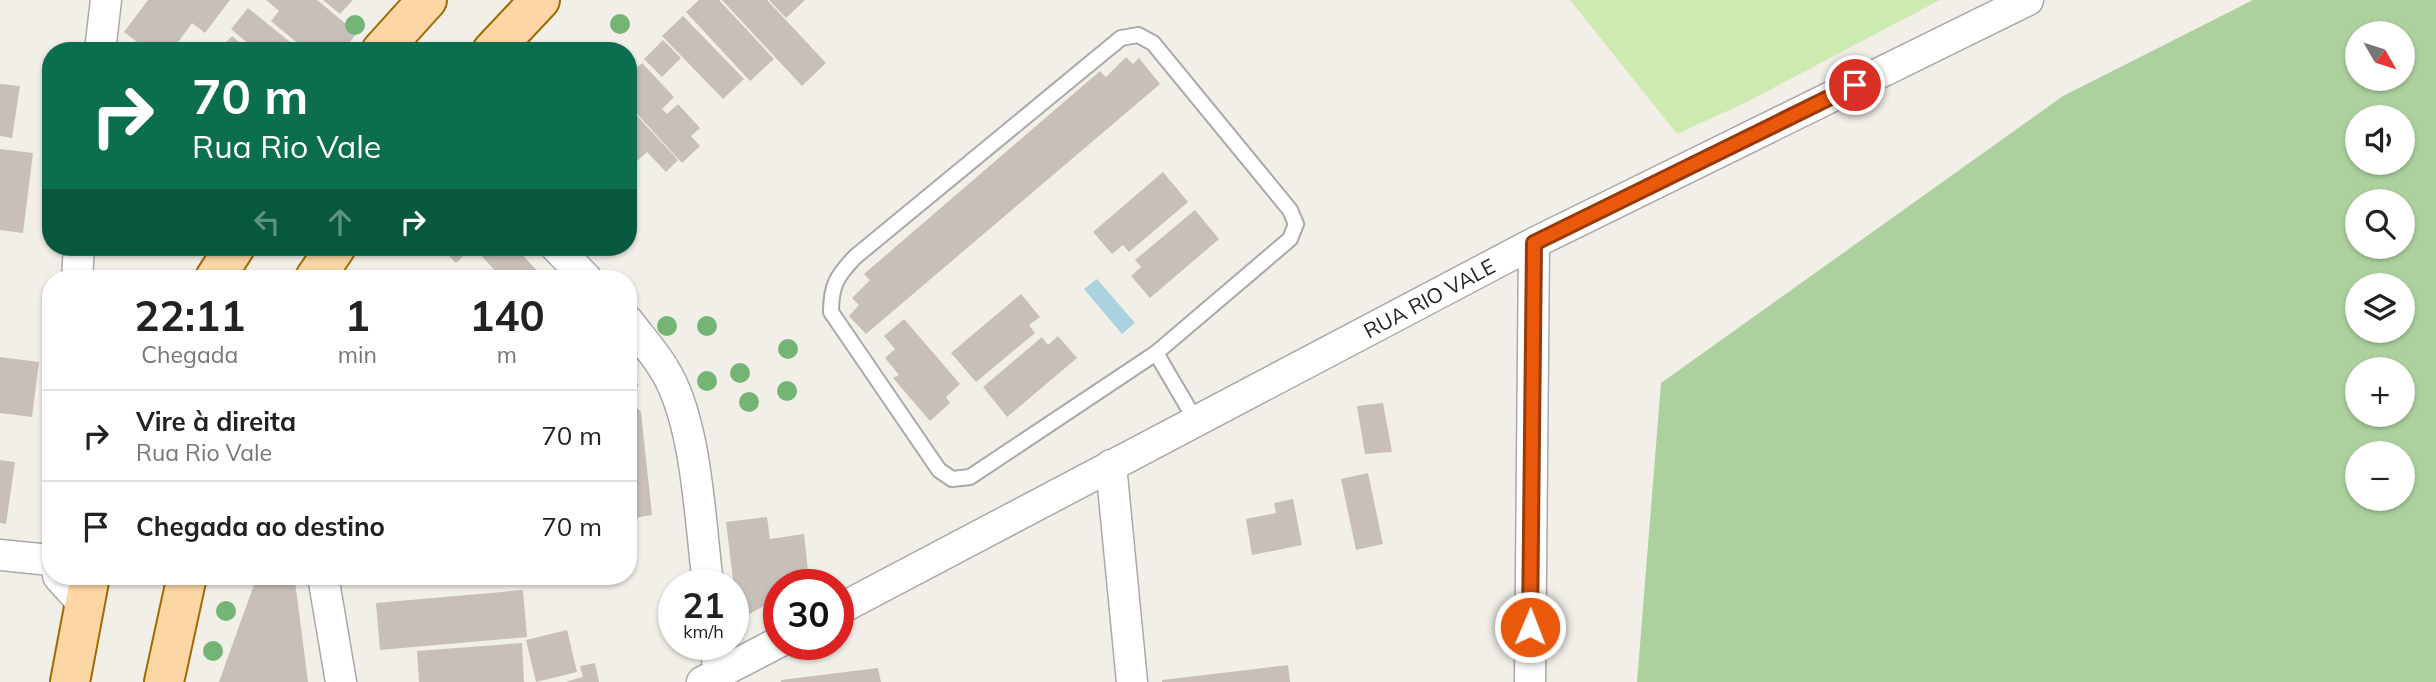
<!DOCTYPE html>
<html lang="pt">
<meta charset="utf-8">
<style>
:root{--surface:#fff;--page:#f2f2f2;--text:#222;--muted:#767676;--line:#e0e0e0}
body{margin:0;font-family:Mulish,sans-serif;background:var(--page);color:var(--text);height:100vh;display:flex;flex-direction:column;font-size:26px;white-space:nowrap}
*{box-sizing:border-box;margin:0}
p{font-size:23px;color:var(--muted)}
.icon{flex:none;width:38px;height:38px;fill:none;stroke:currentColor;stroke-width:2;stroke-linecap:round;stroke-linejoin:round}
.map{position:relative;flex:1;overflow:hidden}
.side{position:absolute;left:42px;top:270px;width:595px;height:315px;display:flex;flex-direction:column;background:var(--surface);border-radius:28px;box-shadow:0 2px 5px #0004}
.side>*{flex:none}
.top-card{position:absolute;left:42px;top:42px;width:595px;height:214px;border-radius:28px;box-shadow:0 2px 5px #0004;background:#0b6e4f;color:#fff;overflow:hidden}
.needle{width:46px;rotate:129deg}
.buttons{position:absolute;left:2345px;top:21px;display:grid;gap:14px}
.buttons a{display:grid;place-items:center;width:70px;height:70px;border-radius:50%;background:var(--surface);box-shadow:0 2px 5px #0004;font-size:35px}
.speed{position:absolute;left:658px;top:569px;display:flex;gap:14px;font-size:35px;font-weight:700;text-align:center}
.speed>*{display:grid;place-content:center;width:91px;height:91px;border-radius:50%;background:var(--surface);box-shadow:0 2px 5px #0004;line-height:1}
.speed small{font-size:18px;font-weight:400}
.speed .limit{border:10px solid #d22;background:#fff;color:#111}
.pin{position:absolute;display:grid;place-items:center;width:60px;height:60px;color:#fff;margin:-30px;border:4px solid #fff;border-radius:50%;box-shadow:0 2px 7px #0007}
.me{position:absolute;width:77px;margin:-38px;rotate:1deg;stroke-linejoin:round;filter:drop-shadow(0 0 5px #0008)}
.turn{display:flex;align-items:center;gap:24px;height:147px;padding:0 35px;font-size:32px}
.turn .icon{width:91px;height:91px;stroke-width:2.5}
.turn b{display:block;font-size:49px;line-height:60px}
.lanes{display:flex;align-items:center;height:66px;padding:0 35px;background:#0003;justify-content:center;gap:35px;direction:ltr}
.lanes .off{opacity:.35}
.eta{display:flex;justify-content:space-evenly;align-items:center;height:119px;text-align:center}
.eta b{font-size:42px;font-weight:700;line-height:49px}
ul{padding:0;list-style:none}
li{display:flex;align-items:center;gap:21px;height:91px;padding:0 35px;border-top:2px solid var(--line)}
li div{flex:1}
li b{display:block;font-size:26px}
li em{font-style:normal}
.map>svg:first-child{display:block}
.grass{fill:#cdebb0}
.forest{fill:#add19e;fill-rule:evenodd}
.water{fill:#aad3df}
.building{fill:#c7bfb8}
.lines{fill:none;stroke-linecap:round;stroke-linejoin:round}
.lane-casing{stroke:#a9a9a9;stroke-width:18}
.street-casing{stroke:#a9a9a9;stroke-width:33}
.primary-casing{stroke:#a06b00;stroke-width:42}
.lane{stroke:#fff;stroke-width:14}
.street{stroke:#fff;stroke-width:30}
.primary{stroke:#fcd6a4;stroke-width:38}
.tree{fill:#74b475}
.route-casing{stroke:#983908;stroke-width:18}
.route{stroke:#ea580c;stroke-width:12}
.labels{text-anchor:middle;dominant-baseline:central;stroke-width:5;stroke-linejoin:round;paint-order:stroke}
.street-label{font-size:21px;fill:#222;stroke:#fff}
</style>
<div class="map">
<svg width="2436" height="682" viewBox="0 0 2436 682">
<rect width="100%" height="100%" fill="#f2efe9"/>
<!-- grass -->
<path class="grass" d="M 1570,0 L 1940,0 L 1745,103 L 1677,134 Z"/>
<!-- forest -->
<path class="forest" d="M 2253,0 L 2436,0 L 2436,682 L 1637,682 L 1661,383 L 2063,96 ZM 2357,33 L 2403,33 L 2403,79 L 2357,79 ZM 2403,117 L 2403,163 L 2357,163 L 2357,117 ZM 2403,201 L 2403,247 L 2357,247 L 2357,201 ZM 2357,285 L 2403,285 L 2403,331 L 2357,331 ZM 2403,369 L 2403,415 L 2357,415 L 2357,369 ZM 2403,453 L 2403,499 L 2357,499 L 2357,453 Z"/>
<!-- water -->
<path class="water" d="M 1097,279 L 1135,323 L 1122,334 L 1084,289 Z"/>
<!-- building -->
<path class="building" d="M 148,0 L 230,0 L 205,33 L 192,23 L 176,45 L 184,51 L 149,51 L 124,32 Z
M 266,0 L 317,0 L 357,33 L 343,51 L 307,51 L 271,21 L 279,11 Z
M 323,0 L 353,0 L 340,14 Z
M 699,0 L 719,0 L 774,59 L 750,81 L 686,12 Z
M 722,0 L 767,0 L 826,63 L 802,86 Z
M 769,0 L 805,0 L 786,18 Z
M 248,8 L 301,51 L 257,51 L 231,29 Z
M 683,16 L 744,79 L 723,99 L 662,36 Z
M 232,36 L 250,51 L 218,51 Z
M 663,40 L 681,58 L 662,77 L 644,59 Z
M 1126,57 L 1133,64 L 1139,58 L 1160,84 L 866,334 L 849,316 L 859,305 L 852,298 L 870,280 L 864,274 L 1100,71 L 1106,77 Z
M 642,63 L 674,97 L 662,109 L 667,114 L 678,104 L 700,128 L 691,136 L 700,146 L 682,163 L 628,104 L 628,75 Z
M 0,84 L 20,86 L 12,138 L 0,136 Z
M 628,106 L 678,160 L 666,172 L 647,152 L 636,162 L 628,153 Z
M 0,149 L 33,153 L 23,233 L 0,230 Z
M 1163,172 L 1188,202 L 1129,252 L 1123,245 L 1112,254 L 1093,232 Z
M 1195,210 L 1219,239 L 1150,298 L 1131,276 L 1141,267 L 1135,260 Z
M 446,247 L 515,247 L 544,278 L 502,278 L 473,247 L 456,263 L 443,250 Z
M 1021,294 L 1040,317 L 1029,325 L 1035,333 L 976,382 L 951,353 Z
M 904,319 L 960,384 L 946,397 L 950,403 L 930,421 L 893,378 L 899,375 L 885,358 L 895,349 L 884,336 Z
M 1058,336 L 1077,358 L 1007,417 L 983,387 L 1042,337 L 1048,345 Z
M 0,357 L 39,362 L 32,417 L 0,413 Z
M 628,374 L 639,385 L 628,396 Z
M 628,398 L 641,412 L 652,515 L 629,519 Z
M 1383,403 L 1392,452 L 1365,454 L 1357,406 Z
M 0,460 L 15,462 L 6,524 L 0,523 Z
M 1368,473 L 1383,544 L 1356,550 L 1341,479 Z
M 1293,499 L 1302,545 L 1252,555 L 1246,519 L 1276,513 L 1274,503 Z
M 767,517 L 770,539 L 804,534 L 809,581 L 802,584 L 779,584 L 779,598 L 738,620 L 726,522 Z
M 256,579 L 295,581 L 308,682 L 219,682 Z
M 523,590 L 527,637 L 380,650 L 376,603 Z
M 567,630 L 577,672 L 536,682 L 526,640 Z
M 522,643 L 524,682 L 419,682 L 417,651 Z
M 595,663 L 599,682 L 565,682 L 583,677 L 580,666 Z
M 1288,665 L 1290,682 L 1162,682 L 1162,680 Z
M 878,668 L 881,682 L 781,682 L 781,680 Z"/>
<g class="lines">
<defs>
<path id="lane" d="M 1138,35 L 1153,43 L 1290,210 L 1296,224 L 1290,239 L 1156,353 L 970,477 L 952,479 L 939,470 L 831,312 C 831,285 837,276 855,257 L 1121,38 Z
M 1156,353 L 1196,421"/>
<path id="street" d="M 100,51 L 106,0
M 556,247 L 586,278
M 77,278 L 79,247
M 628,321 C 640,337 654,352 664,369 C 697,421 700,522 708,584
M 1111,465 L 1132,682
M 0,555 L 50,560
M 58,576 L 83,604
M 323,576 L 341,682
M 838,610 L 1534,243 L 2028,0
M 715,644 L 720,682
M 702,682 L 779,642
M 1530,682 L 1534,243"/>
<path id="primary" d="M 381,51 L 427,0
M 492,51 L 540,0
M 215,278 L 235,247
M 315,278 L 336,247
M 70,682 L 90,576
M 164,682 L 187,576"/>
</defs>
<!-- lane casing -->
<use href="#lane" class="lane-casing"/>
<!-- street casing -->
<use href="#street" class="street-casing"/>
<!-- primary casing -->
<use href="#primary" class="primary-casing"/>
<!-- lane -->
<use href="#lane" class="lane"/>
<!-- street -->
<use href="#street" class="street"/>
<!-- primary -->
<use href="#primary" class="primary"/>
</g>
<!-- trees -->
<g class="tree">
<circle cx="620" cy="24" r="10"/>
<circle cx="355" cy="25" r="10"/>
<circle cx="667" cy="326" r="10"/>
<circle cx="707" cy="326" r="10"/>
<circle cx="788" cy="349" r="10"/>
<circle cx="740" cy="373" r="10"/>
<circle cx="707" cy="381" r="10"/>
<circle cx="787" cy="391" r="10"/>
<circle cx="749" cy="402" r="10"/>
<circle cx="226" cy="611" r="10"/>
<circle cx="213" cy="651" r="10"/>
</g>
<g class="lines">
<defs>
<path id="route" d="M 1530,627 L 1534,243 L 1855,85"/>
</defs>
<!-- route casing -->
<use href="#route" class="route-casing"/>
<!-- route -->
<use href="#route" class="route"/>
</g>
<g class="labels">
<!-- street labels -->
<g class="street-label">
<text transform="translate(1429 298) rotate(-28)">RUA RIO VALE</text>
</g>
</g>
</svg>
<div class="buttons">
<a><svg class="needle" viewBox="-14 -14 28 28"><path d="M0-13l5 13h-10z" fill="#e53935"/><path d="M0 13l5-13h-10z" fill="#767676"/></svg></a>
<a><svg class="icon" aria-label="sound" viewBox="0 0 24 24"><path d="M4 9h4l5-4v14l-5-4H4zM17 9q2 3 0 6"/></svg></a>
<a><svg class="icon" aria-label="search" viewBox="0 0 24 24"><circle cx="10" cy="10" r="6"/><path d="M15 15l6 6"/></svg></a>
<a><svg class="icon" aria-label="layers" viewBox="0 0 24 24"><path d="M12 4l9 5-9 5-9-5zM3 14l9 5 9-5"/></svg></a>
<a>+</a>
<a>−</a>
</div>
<div class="speed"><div>21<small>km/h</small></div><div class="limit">30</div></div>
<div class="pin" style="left:1855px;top:85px;background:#d93025"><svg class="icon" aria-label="arrive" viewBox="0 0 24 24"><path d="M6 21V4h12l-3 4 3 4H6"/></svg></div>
<svg class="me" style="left:1530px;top:627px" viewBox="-20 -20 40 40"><circle r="17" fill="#ea580c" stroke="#fff" stroke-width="3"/><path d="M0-11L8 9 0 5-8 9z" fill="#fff"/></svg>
<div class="top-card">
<div class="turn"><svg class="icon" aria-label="right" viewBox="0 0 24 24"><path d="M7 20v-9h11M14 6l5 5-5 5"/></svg><div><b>70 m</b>Rua Rio Vale</div></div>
<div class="lanes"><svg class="icon off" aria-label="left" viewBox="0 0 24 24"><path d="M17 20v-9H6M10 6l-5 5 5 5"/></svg><svg class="icon off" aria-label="ahead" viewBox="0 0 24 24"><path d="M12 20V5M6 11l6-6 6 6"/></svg><svg class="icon" aria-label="right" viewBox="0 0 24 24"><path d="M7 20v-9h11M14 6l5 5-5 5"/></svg></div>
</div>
<section class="side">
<div class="eta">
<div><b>22:11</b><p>Chegada</p></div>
<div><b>1</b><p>min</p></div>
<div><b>140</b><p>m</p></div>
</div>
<ul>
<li><svg class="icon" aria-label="right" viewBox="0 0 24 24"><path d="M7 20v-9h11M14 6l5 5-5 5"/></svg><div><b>Vire à direita</b><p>Rua Rio Vale</p></div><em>70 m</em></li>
<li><svg class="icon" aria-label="arrive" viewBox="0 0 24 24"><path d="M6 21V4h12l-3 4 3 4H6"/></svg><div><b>Chegada ao destino</b></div><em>70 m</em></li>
</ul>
</section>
</div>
